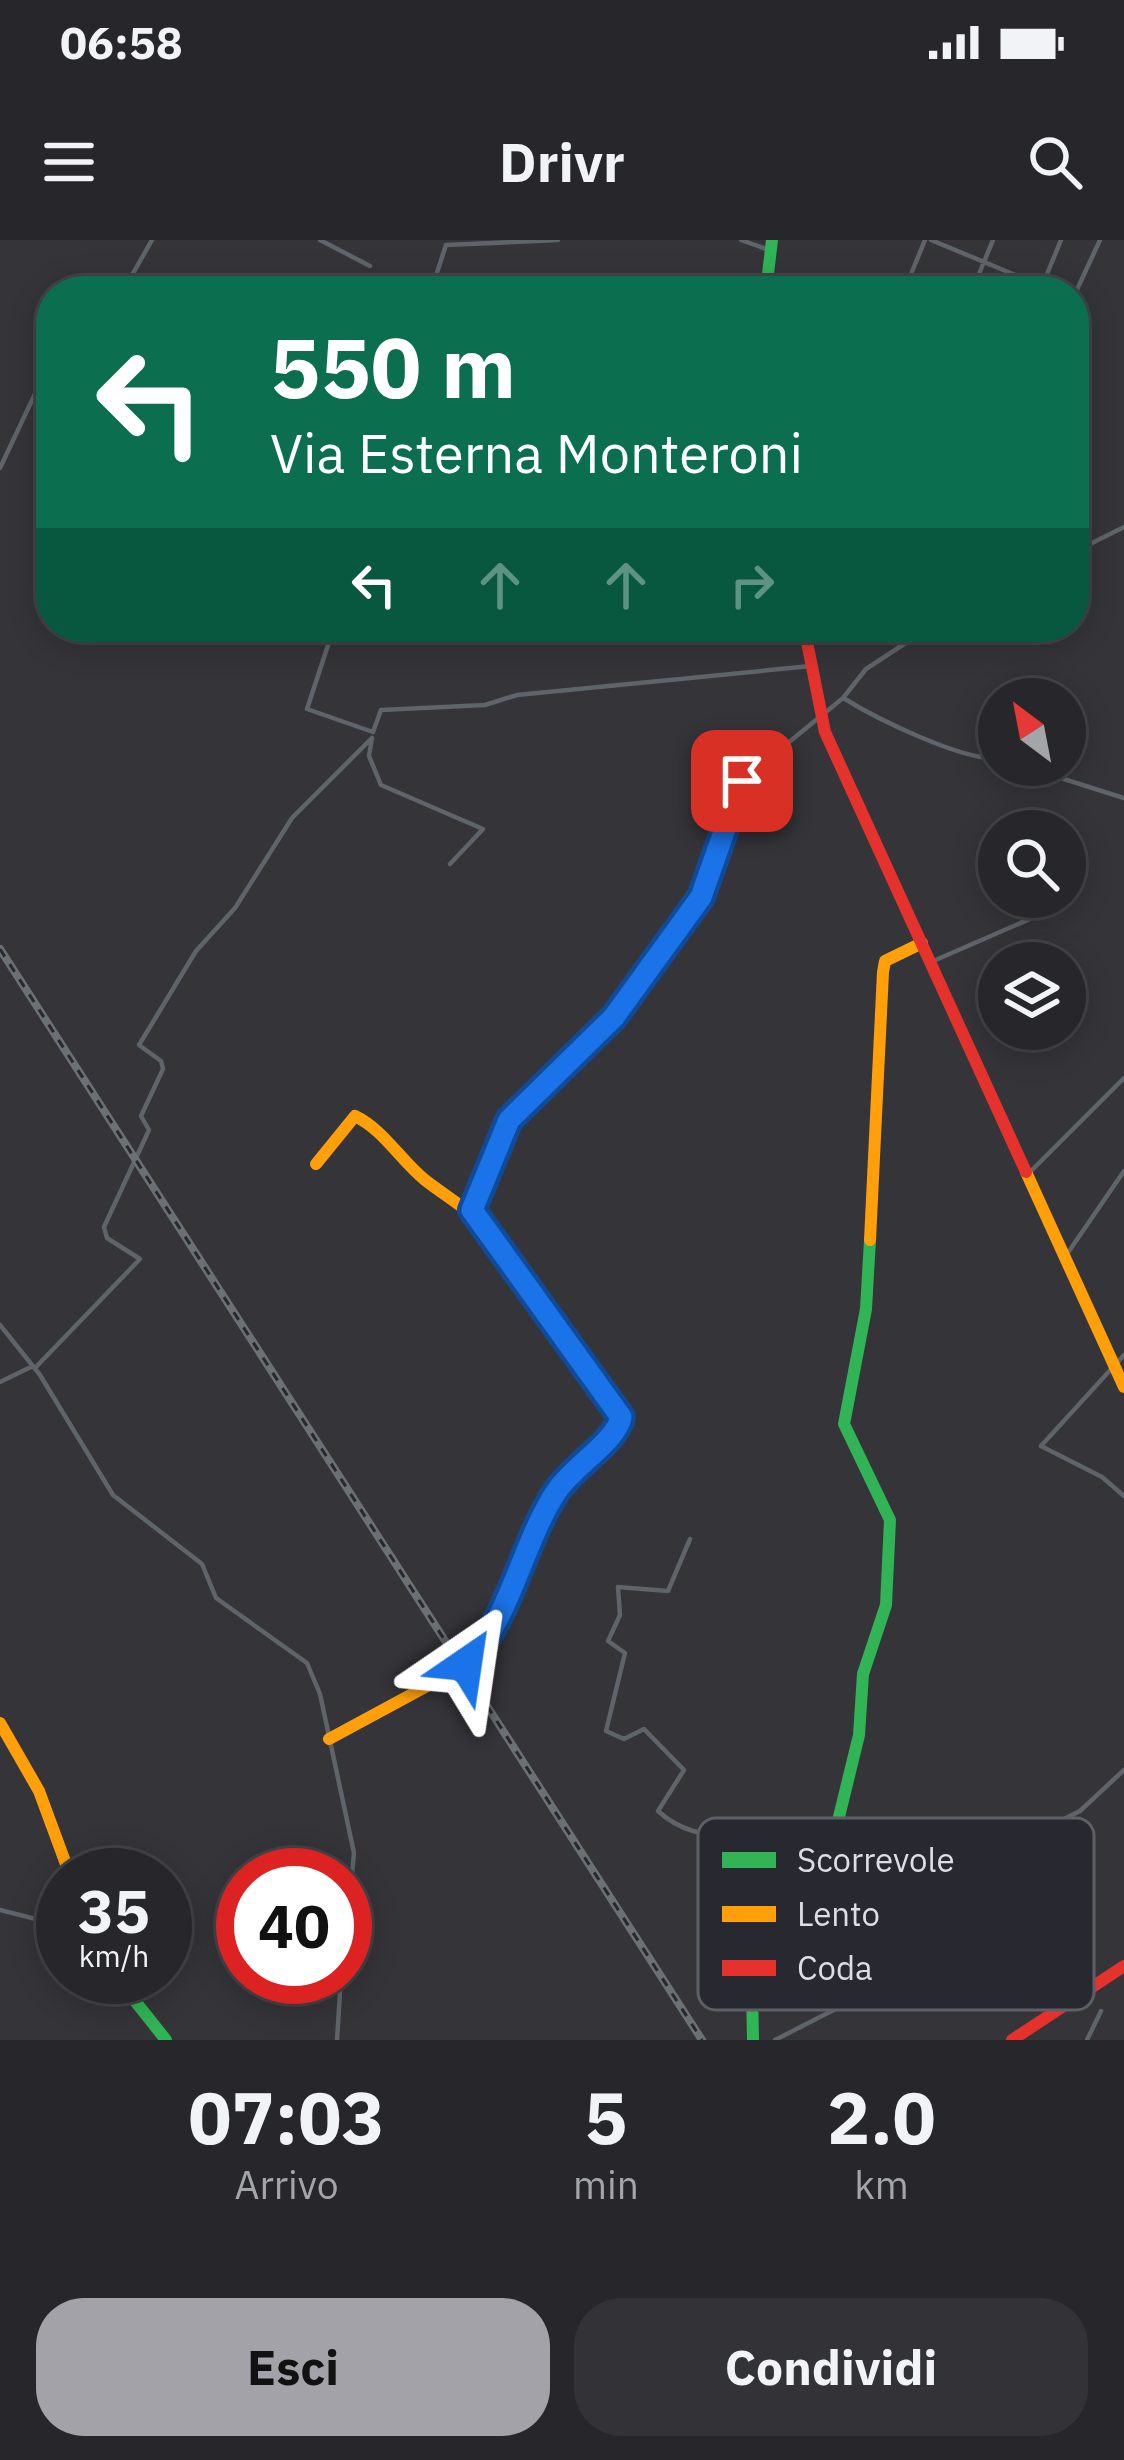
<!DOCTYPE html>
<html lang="it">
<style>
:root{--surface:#27272b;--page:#333337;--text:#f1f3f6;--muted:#a4a5a9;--line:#434447;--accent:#a2a2a8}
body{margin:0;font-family:"IBM Plex Sans",sans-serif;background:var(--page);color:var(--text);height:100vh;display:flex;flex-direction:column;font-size:45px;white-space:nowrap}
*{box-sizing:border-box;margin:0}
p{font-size:39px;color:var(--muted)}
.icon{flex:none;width:66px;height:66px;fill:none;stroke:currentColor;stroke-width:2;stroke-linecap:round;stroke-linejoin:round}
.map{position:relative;height:1800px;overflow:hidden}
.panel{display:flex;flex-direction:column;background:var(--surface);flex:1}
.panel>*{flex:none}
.guide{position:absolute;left:36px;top:36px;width:1053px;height:366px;border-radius:48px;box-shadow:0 6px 30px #0003,0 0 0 3px var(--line);background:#0b6e4f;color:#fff;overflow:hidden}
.needle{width:78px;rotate:328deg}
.controls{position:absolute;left:978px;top:438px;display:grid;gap:24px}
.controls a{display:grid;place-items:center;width:108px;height:108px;border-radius:50%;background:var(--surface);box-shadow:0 6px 30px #0003,0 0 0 3px var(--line);font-size:60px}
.speed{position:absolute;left:36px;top:1608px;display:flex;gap:24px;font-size:60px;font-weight:700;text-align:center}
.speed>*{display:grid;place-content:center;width:156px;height:156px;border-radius:50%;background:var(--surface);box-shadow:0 6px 30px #0003,0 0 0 3px var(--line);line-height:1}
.speed small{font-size:30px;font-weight:400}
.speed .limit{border:18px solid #d22;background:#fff;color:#111}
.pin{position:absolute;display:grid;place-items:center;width:102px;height:102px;color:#fff;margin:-51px;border-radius:24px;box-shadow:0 6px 18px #0006}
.me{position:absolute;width:132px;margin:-66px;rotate:32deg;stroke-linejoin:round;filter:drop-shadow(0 0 9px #0008)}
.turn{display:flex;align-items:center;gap:42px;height:252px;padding:0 36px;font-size:54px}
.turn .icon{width:156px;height:156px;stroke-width:2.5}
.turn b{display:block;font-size:84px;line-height:102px}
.lanes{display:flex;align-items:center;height:114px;padding:0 36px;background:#0003;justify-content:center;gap:60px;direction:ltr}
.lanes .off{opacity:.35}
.eta{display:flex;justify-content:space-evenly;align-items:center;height:204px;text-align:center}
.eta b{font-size:72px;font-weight:800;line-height:84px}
.button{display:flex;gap:24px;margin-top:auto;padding:24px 36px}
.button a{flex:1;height:138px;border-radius:48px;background:var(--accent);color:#111;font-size:48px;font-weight:800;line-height:138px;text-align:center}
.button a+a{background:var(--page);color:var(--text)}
.status{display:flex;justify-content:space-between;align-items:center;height:84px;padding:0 60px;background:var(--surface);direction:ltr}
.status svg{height:33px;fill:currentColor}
header{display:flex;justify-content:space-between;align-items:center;height:156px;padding:0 36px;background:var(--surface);font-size:54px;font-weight:800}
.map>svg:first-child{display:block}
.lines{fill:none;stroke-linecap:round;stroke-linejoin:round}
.street{stroke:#5e646a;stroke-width:4.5}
.fast{stroke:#30b455;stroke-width:12}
.slow{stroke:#ff9f0a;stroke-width:12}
.jam{stroke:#e5322d;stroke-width:12}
.rail-casing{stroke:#6b7074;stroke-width:8}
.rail{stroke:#282831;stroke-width:3;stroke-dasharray:9;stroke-linecap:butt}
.route-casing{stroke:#114b97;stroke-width:30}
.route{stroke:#1a73e8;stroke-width:21}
.key{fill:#282831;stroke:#5e5e66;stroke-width:3}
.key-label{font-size:33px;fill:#dddde3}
</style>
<div class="status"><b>06:58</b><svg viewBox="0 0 49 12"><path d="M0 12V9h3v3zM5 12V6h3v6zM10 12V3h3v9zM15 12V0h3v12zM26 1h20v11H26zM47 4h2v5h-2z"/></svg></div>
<header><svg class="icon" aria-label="menu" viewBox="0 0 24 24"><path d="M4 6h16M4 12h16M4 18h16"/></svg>Drivr<svg class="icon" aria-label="search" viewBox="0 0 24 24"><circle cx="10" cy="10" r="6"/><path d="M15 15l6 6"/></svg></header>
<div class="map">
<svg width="1124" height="1800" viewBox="0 0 1124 1800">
<rect width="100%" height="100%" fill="#343439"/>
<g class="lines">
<!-- street -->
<path class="street" d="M 320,0 L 370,26
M 741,0 L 769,10
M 931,0 L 1054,51
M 123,51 L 152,0
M 431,51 L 446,5 L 558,0
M 904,51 L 925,0
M 972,51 L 993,0
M 1040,51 L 1061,0
M 1074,56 L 1100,0
M 0,228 L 51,120
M 1074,312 L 1124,287
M 334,387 L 307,469 L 373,492 L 381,470 L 485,465 L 517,455 L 811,426
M 845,459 C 877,479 965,522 999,518
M 372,498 L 369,516 L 381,545 L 483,589 L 450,624
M 1020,525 L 1124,558
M 931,722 L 1071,661
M 1027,935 L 1124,838
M 472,970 L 509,880 L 614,777 L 701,657 L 739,543 L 843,458 L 866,429 L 930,387
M 1065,1017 L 1124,931
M 0,1085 L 40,1135 L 113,1255 L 202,1324 L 216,1358 L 307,1423 L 320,1454 L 354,1613 L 345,1708
M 1124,1115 L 1041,1206 L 1102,1237 L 1124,1256
M 35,1128 L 140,1019 L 107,998 L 104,987 L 149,890 L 141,876 L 163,829 L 161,821 L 139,805 L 196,711 L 235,668 L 292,578 L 372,498
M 0,1142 L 33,1126
M 690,1299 L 668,1351 L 618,1347 L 620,1375 L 608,1401 L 625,1413 L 606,1491 L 624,1499 L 644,1489 L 684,1530 L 658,1571 C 700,1611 786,1599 838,1582
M 0,1670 L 63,1686
M 337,1800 L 341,1737
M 775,1800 L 863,1755 L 907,1725 L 953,1685 L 1010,1606 L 1080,1571 L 1124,1530
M 1087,1800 L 1101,1771"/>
<!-- fast -->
<path class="fast" d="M 766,51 L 772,0
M 116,1737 L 166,1800
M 753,1800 L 752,1746 L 837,1585 L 859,1495 L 863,1434 L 886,1365 L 890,1280 L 844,1184 L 866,1069 L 870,1000"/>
<!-- slow -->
<path class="slow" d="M 316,924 L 355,876 C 384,890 400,920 425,940 C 464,970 487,977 510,1025 L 621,1177 L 611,1196 L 555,1253 L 476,1414 L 466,1425 L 329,1499
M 1026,932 L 1124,1147
M 870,1000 L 883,732 L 885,721 L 922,703
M 0,1483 L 39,1551 L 70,1635"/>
<!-- jam -->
<path class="jam" d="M 804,387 L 825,492 L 1026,932
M 1012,1800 L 1124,1726"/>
<defs>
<path id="rail" d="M 0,709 L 702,1800"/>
</defs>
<!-- rail casing -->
<use href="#rail" class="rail-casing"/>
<!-- rail -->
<use href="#rail" class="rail"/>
</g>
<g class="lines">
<defs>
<path id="route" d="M 466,1424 C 511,1378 521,1306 556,1252 C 572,1227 617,1201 621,1177 L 472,970 L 509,880 L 614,777 L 701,657 L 742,541"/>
</defs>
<!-- route casing -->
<use href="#route" class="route-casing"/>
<!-- route -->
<use href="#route" class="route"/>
</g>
<!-- legend -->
<rect x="698" y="1578" width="396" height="192" rx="18" class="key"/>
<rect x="722" y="1612" width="54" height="16" fill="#30b455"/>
<rect x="722" y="1666" width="54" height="16" fill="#ff9f0a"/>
<rect x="722" y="1720" width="54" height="16" fill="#e5322d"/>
<g class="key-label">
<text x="797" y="1632">Scorrevole</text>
<text x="797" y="1686">Lento</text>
<text x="797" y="1740">Coda</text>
</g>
</svg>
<div class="controls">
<a><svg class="needle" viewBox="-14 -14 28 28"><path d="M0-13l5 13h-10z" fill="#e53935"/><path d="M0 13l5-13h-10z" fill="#a4a5a9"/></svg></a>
<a><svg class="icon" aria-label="search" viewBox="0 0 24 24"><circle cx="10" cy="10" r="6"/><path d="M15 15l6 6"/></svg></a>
<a><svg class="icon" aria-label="layers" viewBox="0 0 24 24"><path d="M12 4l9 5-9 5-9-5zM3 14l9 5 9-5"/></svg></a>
</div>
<div class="speed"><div>35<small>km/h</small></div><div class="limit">40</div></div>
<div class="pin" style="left:742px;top:541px;background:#d93025"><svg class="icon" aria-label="arrive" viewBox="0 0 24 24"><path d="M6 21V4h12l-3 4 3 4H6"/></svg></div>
<svg class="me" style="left:466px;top:1424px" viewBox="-20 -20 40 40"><path d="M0-17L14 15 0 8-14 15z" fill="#1a73e8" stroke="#fff" stroke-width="4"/></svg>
<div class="guide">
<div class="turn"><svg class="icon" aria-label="left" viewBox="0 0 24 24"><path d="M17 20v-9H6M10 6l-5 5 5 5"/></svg><div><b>550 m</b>Via Esterna Monteroni</div></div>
<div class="lanes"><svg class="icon" aria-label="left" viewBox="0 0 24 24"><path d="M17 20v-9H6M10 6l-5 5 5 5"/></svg><svg class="icon off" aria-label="ahead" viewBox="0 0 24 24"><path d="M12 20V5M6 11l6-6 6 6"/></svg><svg class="icon off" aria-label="ahead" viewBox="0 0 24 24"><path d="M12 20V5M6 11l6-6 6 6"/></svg><svg class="icon off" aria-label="right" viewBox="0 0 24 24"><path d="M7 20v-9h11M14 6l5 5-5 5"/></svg></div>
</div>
</div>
<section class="panel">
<div class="eta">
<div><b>07:03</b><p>Arrivo</p></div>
<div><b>5</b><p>min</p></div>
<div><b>2.0</b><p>km</p></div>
</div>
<div class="button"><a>Esci</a><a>Condividi</a></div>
</section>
